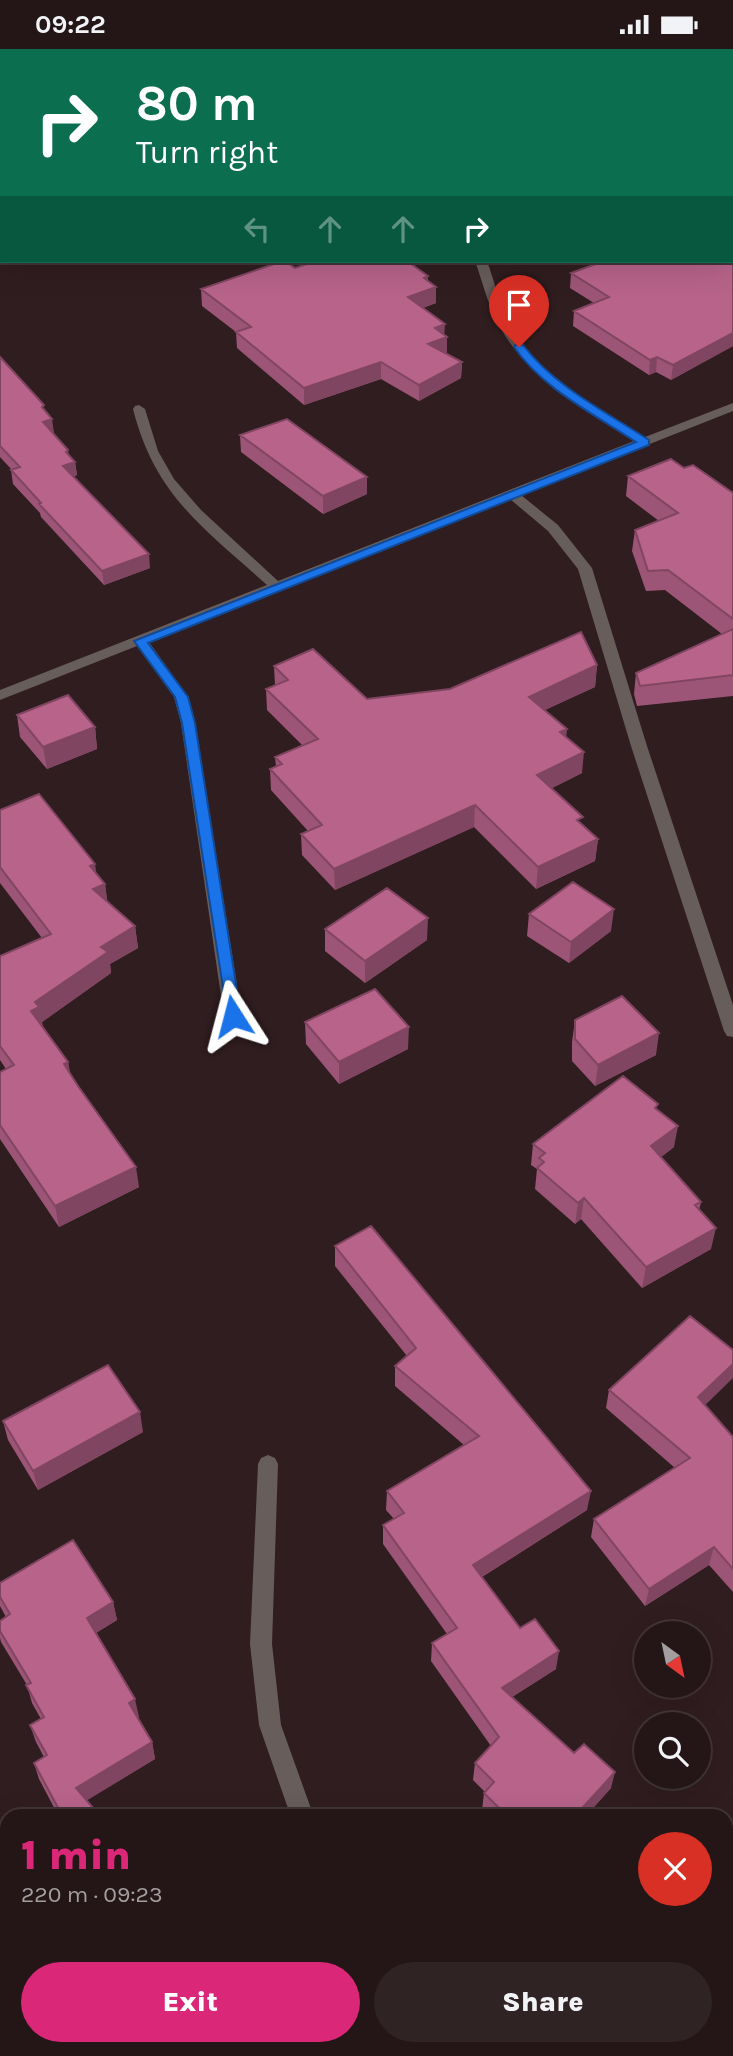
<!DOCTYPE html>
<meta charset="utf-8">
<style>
:root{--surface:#241617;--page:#302324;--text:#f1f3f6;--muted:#a39fa1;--line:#413536;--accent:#db2777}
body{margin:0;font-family:Karla,sans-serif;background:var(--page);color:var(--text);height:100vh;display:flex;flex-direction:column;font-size:26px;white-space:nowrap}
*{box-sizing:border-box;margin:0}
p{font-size:23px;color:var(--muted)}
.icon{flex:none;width:38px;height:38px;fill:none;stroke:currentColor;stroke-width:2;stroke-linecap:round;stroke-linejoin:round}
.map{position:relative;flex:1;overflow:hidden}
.sheet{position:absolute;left:0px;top:1760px;width:733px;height:247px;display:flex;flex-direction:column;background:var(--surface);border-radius:21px 21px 0 0;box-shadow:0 7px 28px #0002,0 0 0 2px var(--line)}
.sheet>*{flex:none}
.guide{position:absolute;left:0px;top:0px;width:733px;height:214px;box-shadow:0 7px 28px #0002,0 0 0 2px var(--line);background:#0b6e4f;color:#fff;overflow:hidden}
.needle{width:46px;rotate:147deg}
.fabs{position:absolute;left:634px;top:1572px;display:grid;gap:14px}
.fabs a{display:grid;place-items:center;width:77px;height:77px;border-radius:50%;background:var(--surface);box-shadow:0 7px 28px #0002,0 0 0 2px var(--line);font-size:35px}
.pin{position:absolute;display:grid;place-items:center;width:60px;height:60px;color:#fff;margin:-72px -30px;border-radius:50% 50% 50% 0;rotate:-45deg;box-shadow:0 0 7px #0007}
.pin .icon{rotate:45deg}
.me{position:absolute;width:77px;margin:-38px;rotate:351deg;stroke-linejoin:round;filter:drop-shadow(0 0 5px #0008)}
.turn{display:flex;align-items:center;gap:24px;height:147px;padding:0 21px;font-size:32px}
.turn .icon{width:91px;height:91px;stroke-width:2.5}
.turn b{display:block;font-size:49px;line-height:60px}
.lanes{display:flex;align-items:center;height:66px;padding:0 21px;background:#0003;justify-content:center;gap:35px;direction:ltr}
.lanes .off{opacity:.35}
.round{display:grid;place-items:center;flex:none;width:74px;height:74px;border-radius:37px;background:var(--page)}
.headline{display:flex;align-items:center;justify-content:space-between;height:119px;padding:0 21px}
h1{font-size:42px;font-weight:800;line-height:52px;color:var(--accent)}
.action{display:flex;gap:14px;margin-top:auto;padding:14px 21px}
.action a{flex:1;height:80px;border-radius:42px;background:var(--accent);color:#fff;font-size:28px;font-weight:800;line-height:80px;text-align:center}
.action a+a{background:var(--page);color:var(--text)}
.status{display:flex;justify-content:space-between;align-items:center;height:49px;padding:0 35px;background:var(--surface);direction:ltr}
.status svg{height:19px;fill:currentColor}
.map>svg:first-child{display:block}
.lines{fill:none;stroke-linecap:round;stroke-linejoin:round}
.minor{fill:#675d5b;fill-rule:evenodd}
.wall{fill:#9d5577}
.shaded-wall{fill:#804561}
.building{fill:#b7638a;stroke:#804561;stroke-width:2}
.route{fill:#1a73e8;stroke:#114b97;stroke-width:2}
</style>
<div class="status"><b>09:22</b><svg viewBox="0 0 49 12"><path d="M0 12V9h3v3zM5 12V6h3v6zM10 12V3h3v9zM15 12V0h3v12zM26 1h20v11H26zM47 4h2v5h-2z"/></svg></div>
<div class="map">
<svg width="733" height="2007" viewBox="0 0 733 2007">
<rect width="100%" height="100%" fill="#301d1f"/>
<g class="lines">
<!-- minor -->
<path class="minor" d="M 106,0 L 116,0 L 117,2 L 107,2 Z
M 475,212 L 487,212 C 495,234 500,258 512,278 C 540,329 597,358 645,388 L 733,354 L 733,362 L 521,446 L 558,476 L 592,519 L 647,697 L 733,956 L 733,988 L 727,987 L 724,982 L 631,697 L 578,520 L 548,482 L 510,450 L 149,593 L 188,648 L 195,674 L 242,967 L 239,972 L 227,972 L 224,967 L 181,674 L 174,648 L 137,597 L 0,651 L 0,641 L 267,536 C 204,479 155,447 133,360 L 135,357 L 139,356 L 145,360 L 158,402 L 174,430 L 201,461 L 278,532 L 634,392 C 585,361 529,331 500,278 C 488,257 483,234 475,212 Z
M 268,1406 L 275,1409 L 278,1415 L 272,1595 L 281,1676 L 314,1768 L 291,1768 L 259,1676 L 250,1595 L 258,1415 L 261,1409 Z
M 733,1867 L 733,1893 L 726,1896 L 726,1870 Z
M 406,2000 L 432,2000 L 435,2007 L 408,2007 Z
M 555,2000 L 586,2000 L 584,2007 L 552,2007 Z"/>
</g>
<!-- wall -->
<path class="wall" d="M 0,0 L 76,0 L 76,2 L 2,2 L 2,190 L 0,188 Z
M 143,0 L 589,0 L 592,2 L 146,2 Z
M 720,0 L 733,0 L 733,7 L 732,6 L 732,2 L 723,2 Z
M 733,186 L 733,297 L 671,331 L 656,323 L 649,326 L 573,277 L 574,262 L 594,254 L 570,239 L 571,224 Z
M 295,219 L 428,227 L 428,232 L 436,238 L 436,254 L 423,259 L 444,286 L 447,305 L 462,313 L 461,329 L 419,352 L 381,330 L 304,356 L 237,299 L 236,283 L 202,257 L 201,240 Z
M 0,308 L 45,362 L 54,384 L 53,384 L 69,407 L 75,413 L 77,426 L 73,428 L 150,519 L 104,536 L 41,468 L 40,464 L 13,435 L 11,421 L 12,421 L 0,408 Z
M 240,386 L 367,445 L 323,465 L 241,403 Z
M 684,419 L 733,444 L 733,647 L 637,657 L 634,645 L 636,624 L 722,585 L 665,541 L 646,542 L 632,502 L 635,481 L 659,472 L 626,447 L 628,427 Z
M 597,616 L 595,638 L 545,661 L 566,688 L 582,724 L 552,739 L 582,776 L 598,790 L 595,812 L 536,840 L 474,778 L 335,841 L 302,806 L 301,785 L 308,782 L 271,741 L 270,720 L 276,717 L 275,708 L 303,697 L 267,661 L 266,640 L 275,636 L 274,617 L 367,650 L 450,640 Z
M 17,666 L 95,678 L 97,700 L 47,720 L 20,688 Z
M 0,761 L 97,826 L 105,835 L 107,853 L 135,877 L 138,899 L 110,915 L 111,924 L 42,973 L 43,979 L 68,1013 L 70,1025 L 139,1138 L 59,1178 L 0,1090 L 0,1023 L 6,1020 L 0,1011 L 0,907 L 42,889 L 0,834 Z
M 529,865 L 611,882 L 569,914 L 527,887 Z
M 325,880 L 427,891 L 365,934 L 325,902 Z
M 575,971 L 656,1006 L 595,1037 L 572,1012 L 572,993 Z
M 305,973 L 408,1000 L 339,1035 L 306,995 Z
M 657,1061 L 674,1098 L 661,1108 L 701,1153 L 699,1161 L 711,1200 L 642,1239 L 581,1170 L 575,1175 L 535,1140 L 537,1120 L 531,1116 L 533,1095 Z
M 335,1197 L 587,1461 L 482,1528 L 520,1579 L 556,1620 L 512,1648 L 611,1739 L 585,1768 L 489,1768 L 482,1761 L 484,1744 L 485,1743 L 473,1731 L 475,1714 L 491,1697 L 431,1612 L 432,1594 L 447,1585 L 383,1495 L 383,1476 L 394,1470 L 386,1461 L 387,1442 L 464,1396 L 395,1337 L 395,1317 L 407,1307 L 335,1217 Z
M 609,1341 L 705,1356 L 733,1388 L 733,1543 L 709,1516 L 645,1557 L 591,1488 L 594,1470 L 675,1419 L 606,1359 Z
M 3,1372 L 143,1383 L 38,1441 L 8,1391 Z
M 0,1534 L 113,1553 L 117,1571 L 96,1584 L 139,1668 L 137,1668 L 152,1693 L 155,1710 L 87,1751 L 101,1768 L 59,1768 L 39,1730 L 34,1714 L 44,1708 L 36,1693 L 30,1676 L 41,1670 L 32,1654 L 27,1636 L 1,1593 L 0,1589 L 0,1572 L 6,1568 L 0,1557 Z"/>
<!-- shaded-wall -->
<path class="shaded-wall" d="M 44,0 L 76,0 L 76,2 L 37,2 Z
M 732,92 L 733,92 L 733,104 L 732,104 Z
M 428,227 L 428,241 L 436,238 L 436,254 L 408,264 L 408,248 L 424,229 Z
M 445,275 L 444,289 L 447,288 L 447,304 L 428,295 L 435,279 Z
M 733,284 L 733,297 L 671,331 L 673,316 Z
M 657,308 L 656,323 L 649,326 L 650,311 Z
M 381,313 L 381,330 L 304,356 L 304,339 Z
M 462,313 L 461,329 L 419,352 L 419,336 Z
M 52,370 L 54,384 L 44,387 L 43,373 Z
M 68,401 L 70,414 L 75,413 L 77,426 L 65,431 L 63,417 L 66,403 Z
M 367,428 L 367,445 L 323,465 L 323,447 Z
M 149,505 L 150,519 L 104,536 L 102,522 Z
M 597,616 L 595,638 L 527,669 L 529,648 Z
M 95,678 L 97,700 L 47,720 L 43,698 Z
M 567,680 L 565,701 L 560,683 Z
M 584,703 L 582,724 L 536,747 L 537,726 Z
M 475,756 L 474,778 L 335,841 L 334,820 Z
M 598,790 L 595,812 L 536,840 L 538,818 Z
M 95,815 L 98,836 L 90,817 Z
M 105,835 L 108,856 L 93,840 Z
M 614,860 L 611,882 L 569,914 L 571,893 Z
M 428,869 L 427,891 L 365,934 L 365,912 Z
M 135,877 L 138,899 L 110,915 L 111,924 L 42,973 L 43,980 L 31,962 L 35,953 L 101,898 Z
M 409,978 L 408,1000 L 339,1035 L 339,1013 Z
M 659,984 L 656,1006 L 595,1037 L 598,1016 Z
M 68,1013 L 72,1034 L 64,1015 Z
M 678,1077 L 674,1098 L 647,1119 L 651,1097 Z
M 136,1118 L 139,1138 L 59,1178 L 55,1157 Z
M 584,1149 L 581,1170 L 575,1175 L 578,1154 Z
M 716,1179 L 711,1200 L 642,1239 L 646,1218 Z
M 733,1315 L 733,1329 L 694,1367 L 698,1348 Z
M 140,1363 L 143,1383 L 38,1441 L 33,1422 Z
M 591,1442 L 587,1461 L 472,1534 L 473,1516 Z
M 714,1498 L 709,1516 L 645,1557 L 649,1540 Z
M 113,1553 L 117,1571 L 91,1587 L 87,1569 Z
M 559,1602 L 556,1620 L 500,1656 L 502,1639 Z
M 135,1650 L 139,1668 L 133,1671 L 129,1654 Z
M 152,1693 L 155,1710 L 81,1755 L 76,1739 Z
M 615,1723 L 611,1739 L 585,1768 L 574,1768 Z"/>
<!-- building -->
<path class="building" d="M 0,0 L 44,0 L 37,2 L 2,2 L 2,180 L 0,178 Z
M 158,0 L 589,0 L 592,2 L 160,2 Z
M 732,80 L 733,81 L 733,92 L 732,92 Z
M 732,185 L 733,186 L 733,284 L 673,316 L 657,308 L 650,311 L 574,262 L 609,248 L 571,224 L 604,212 L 732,212 Z
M 283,212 L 285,212 L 295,219 L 316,212 L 407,212 L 428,227 L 424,229 L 436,238 L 408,248 L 445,275 L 435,279 L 447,288 L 428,295 L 462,313 L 419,336 L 381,313 L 304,339 L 236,283 L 251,278 L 201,240 Z
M 0,308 L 44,356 L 42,358 L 52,370 L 43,373 L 68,401 L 66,403 L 75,413 L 63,417 L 149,505 L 102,522 L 39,455 L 41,454 L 11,421 L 20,418 L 0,397 Z
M 287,370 L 367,428 L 323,447 L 240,386 Z
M 671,410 L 684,419 L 693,416 L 733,444 L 733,570 L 668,521 L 648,522 L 635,481 L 678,464 L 628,427 Z
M 733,580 L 733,626 L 640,637 L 636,624 Z
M 581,583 L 597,616 L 529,648 L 567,680 L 560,683 L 584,703 L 537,726 L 583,768 L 577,771 L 598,790 L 538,818 L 475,756 L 334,820 L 301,785 L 322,776 L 270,720 L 282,715 L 275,708 L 318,690 L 266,640 L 288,631 L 274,617 L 313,600 L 367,650 L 450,640 Z
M 68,646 L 95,678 L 43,698 L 17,666 Z
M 39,745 L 95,815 L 90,817 L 105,835 L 93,840 L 135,877 L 101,898 L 108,903 L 35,953 L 39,958 L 31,962 L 68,1013 L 64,1015 L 78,1037 L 136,1118 L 55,1157 L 0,1076 L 0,1023 L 14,1016 L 0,997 L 0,907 L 51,885 L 0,818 L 0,761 Z
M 573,833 L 614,860 L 571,893 L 529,865 Z
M 387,839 L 428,869 L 365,912 L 325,880 Z
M 375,940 L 409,978 L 339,1013 L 305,973 Z
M 622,947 L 659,984 L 598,1016 L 575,990 L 575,971 Z
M 623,1027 L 658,1055 L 655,1059 L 678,1077 L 651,1097 L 701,1153 L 695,1156 L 716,1179 L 646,1218 L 584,1149 L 578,1154 L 537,1119 L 544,1113 L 539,1109 L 545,1104 L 533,1095 Z
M 371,1177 L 591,1442 L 473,1516 L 520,1579 L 535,1570 L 559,1602 L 502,1639 L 574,1704 L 584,1695 L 615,1723 L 574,1768 L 508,1768 L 484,1744 L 494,1733 L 475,1714 L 499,1688 L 432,1594 L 457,1579 L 383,1476 L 404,1464 L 387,1442 L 479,1387 L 395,1317 L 416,1299 L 335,1197 Z
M 690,1267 L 733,1301 L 733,1315 L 698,1348 L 733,1388 L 733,1520 L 714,1498 L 649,1540 L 594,1470 L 690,1409 L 609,1341 Z
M 108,1316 L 140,1363 L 33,1422 L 3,1372 Z
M 73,1491 L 113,1553 L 87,1569 L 135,1650 L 129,1654 L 152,1693 L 76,1739 L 101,1768 L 63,1768 L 34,1714 L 47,1706 L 30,1676 L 44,1668 L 26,1636 L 31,1634 L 0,1582 L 0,1572 L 10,1565 L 0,1548 L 0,1534 Z
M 57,2000 L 245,2000 L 249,2007 L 47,2007 Z"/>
<!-- route -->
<path class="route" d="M 515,296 L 523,296 C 554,337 606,363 649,391 L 649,396 L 148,594 L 188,648 L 195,674 L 241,967 L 239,971 L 228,971 L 182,674 L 175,648 L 134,592 L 636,393 C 594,365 543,340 514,298 Z"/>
</svg>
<div class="fabs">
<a><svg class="needle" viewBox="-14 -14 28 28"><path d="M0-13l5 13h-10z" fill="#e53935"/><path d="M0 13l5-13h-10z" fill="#a39fa1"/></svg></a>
<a><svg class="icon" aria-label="search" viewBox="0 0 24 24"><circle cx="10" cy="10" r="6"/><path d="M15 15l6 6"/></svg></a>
</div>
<div class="pin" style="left:519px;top:298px;background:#d93025"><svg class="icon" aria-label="arrive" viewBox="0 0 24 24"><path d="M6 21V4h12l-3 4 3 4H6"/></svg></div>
<svg class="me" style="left:233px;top:967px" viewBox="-20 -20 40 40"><path d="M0-17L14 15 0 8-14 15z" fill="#1a73e8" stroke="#fff" stroke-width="4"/></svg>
<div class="guide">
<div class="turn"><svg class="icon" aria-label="right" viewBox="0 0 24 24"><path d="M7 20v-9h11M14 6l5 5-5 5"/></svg><div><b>80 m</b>Turn right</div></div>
<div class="lanes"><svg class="icon off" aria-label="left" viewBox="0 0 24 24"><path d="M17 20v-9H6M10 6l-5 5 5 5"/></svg><svg class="icon off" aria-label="ahead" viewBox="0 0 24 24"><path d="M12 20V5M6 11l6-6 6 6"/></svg><svg class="icon off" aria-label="ahead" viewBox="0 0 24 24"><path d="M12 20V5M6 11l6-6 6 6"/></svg><svg class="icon" aria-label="right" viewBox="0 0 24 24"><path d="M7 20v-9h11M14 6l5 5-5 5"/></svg></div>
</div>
<section class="sheet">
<div class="headline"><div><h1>1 min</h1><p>220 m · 09:23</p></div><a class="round" style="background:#d93025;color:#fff"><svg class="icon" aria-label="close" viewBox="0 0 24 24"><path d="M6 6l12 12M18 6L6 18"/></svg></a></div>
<div class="action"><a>Exit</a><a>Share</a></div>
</section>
</div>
